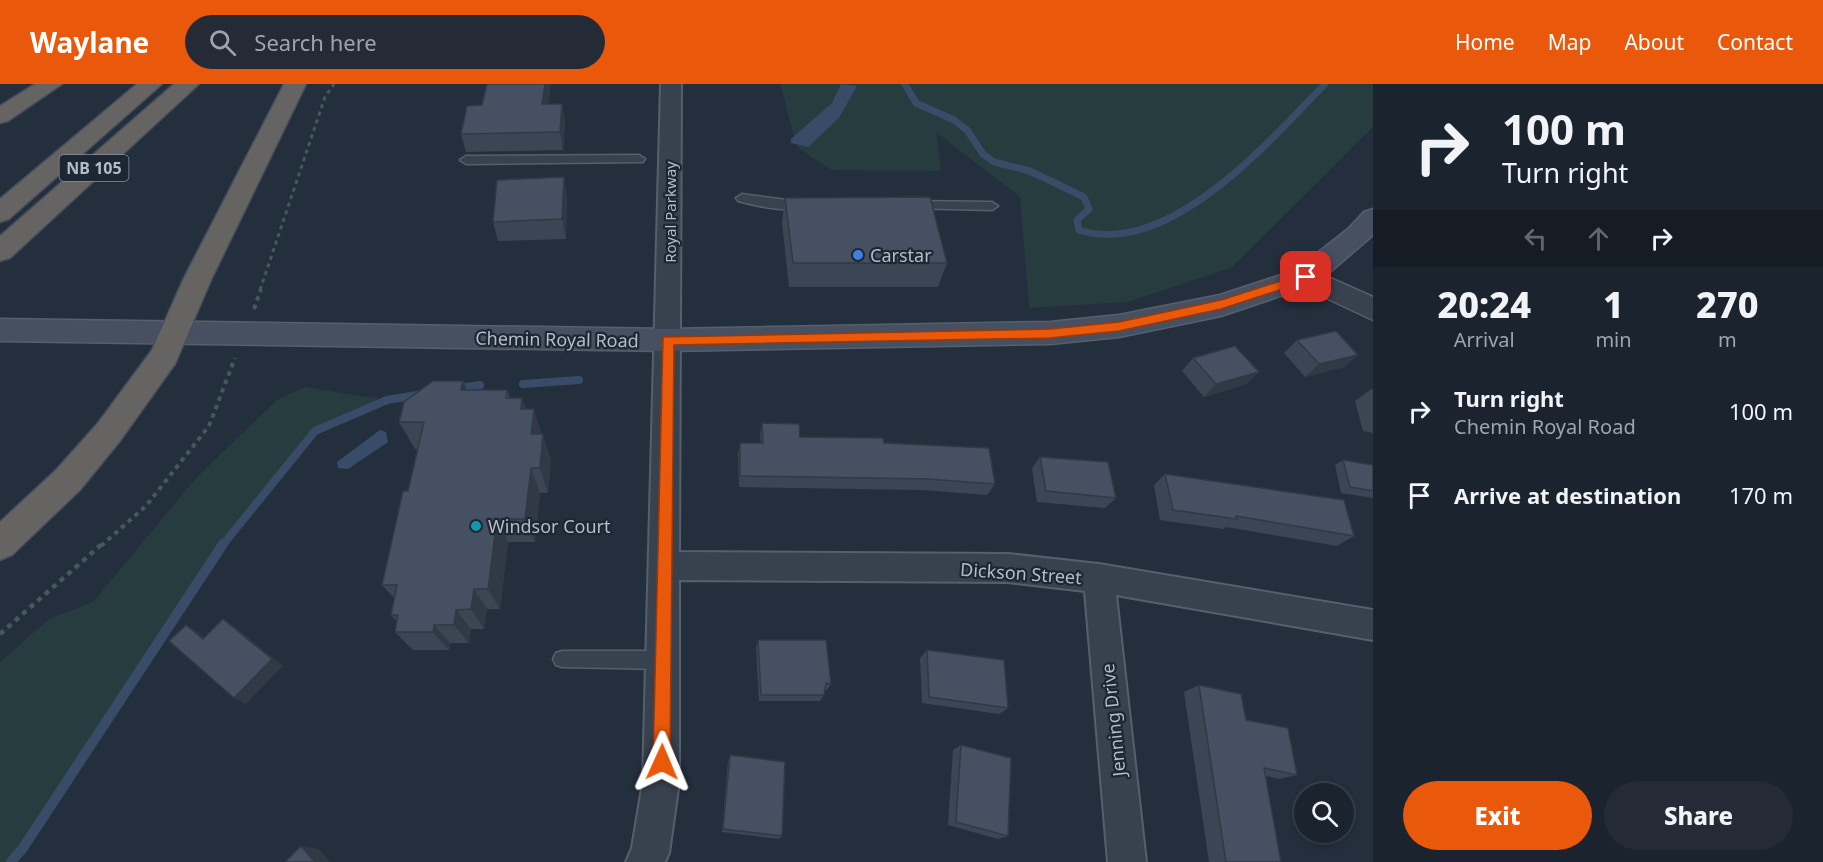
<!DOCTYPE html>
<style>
:root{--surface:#1b232e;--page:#242b36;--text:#f1f3f6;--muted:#a0a4aa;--line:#39404a;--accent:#ea580c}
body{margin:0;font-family:"Noto Sans",sans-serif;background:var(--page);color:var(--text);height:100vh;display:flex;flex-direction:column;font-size:22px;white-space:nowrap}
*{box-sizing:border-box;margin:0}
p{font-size:20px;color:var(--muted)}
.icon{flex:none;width:33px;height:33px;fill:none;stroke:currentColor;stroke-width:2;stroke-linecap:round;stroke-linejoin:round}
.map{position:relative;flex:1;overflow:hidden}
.drawer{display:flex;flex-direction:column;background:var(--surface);width:450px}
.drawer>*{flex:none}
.top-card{background:#1b232e;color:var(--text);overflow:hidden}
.buttons{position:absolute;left:1294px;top:699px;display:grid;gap:12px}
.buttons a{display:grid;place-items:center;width:60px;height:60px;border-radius:50%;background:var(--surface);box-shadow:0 3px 9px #0003,0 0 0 2px var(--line);font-size:30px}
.pin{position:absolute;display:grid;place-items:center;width:51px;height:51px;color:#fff;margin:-26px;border-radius:12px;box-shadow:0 3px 9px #0006}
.me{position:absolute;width:66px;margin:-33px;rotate:1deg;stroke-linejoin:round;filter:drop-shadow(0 0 4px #0008)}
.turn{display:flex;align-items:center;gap:21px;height:126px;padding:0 30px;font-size:27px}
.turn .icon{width:78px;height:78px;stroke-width:2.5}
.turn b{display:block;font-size:42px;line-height:51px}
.lanes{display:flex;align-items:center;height:57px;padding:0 30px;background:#0003;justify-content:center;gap:30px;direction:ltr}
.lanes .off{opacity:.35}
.eta{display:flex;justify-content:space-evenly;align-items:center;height:102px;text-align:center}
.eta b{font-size:36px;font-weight:800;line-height:42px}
.cta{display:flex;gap:12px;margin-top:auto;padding:12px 30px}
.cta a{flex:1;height:69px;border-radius:36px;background:var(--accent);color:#fff;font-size:24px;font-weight:800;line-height:69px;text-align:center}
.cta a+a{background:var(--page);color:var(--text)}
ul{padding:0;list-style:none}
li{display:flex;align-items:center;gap:18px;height:84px;padding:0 30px}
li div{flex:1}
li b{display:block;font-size:22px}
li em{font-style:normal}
header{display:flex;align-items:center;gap:36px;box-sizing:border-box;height:84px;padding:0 30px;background:var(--accent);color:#fff}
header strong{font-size:28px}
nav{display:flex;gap:33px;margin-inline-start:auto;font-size:21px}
.search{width:420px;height:54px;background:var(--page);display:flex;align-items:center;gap:15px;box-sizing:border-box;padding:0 21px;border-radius:33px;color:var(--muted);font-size:22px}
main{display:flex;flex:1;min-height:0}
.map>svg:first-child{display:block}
.green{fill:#263c3f}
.water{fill:#394c67}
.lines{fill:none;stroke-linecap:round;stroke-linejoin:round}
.stream-far2{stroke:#394c67;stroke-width:7}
.stream-far1{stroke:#394c67;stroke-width:8}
.stream{stroke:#394c67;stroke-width:10}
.service-casing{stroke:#565f6c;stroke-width:3}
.minor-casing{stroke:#565f6c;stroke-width:4}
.tertiary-casing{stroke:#565f6c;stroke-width:3}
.secondary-casing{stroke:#565f6c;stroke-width:3}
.trunk-casing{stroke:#434c59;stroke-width:3}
.path-far2{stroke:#44595c;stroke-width:3;stroke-dasharray:4 4;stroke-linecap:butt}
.path-far1{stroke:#44595c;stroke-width:4;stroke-dasharray:4.5 4.5;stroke-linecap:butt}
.path{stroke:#44595c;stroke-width:4.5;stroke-dasharray:5 5;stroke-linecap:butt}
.service{fill:#38414e;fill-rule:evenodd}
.minor{fill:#38414e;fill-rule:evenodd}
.tertiary{fill:#38414e;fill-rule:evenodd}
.secondary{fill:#465061;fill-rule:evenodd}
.trunk{fill:#656462;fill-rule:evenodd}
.wall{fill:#3b4654}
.shaded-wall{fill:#303945}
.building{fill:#455162;stroke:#303945;stroke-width:1.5}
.route{fill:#ea580c;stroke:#983908;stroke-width:1.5}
.shop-dot{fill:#3f7fe0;stroke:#1d2633;stroke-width:2}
.culture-dot{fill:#0f9aa8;stroke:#1d2633;stroke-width:2}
.labels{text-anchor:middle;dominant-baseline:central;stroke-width:4.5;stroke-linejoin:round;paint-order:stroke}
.far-street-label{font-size:15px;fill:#b4bcc9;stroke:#1d2633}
.shield{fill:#1d2633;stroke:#878f9c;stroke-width:1.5}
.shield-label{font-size:16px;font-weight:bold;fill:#b4bcc9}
.poi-label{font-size:18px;fill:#b4bcc9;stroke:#1d2633;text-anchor:start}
.street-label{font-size:18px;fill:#b4bcc9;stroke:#1d2633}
</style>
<header>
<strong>Waylane</strong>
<div class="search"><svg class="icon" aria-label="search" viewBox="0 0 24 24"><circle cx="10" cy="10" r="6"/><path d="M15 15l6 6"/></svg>Search here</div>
<nav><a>Home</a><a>Map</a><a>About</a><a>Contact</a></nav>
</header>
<main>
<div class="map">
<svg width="1373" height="778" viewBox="0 0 1373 778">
<rect width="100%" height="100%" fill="#242f3e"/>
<!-- green -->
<path class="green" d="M 780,0 L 1373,0 L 1373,43 L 1231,184 L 1128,218 L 1029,224 L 1020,113 L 936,48 L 941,87 L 831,86 L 797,63 Z
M 305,303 L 387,316 L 315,347 L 215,470 L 23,764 L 11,778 L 0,778 L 0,578 L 49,535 L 93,518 L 197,393 L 277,316 Z"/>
<!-- water -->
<path class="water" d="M 841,0 L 857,2 L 839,34 L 808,63 L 791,59 L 791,55 L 832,19 Z
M 380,346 L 386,348 L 388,358 L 348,385 L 338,384 L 337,378 Z"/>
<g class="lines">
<!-- stream-far2 -->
<path class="stream-far2" d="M 905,0 L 916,19 L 954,36 L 967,46 L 983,70 L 994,78 L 1030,87 L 1084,113 L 1089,125 L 1077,136 L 1079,146 C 1169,175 1269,57 1325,0"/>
<!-- stream-far1 -->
<path class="stream-far1" d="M 523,300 L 579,296
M 454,305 L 480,301
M 222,462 L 315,347 L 387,316 L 423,310"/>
<!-- stream -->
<path class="stream" d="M 11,778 L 23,764 L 223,460"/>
<defs>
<path id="service" d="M 639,71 L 645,75 L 643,78 L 466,80 L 460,76 L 466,72 Z
M 742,110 C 753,112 806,117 810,121 C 799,132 753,121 738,117 L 736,114 Z
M 912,117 L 992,118 L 998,122 L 992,126 L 908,124 L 908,118 Z
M 562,567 L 663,567 L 669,570 L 672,576 L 669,582 L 663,585 L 562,583 L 556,581 L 553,575 L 556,569 Z"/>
<path id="minor" d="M 661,0 L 681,0 L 679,468 L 1008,470 L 1099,480 L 1373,526 L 1373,556 L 1116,511 L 1146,778 L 1108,778 L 1085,507 L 1008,498 L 679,496 L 679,698 L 669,769 L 665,778 L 626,778 L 632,764 L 643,698 Z"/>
<path id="tertiary" d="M 1306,183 L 1373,213 L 1373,236 L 1296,200 L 1292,193 L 1296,186 Z"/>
<path id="secondary" d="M 1373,125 L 1373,151 L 1316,200 L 1221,232 L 1119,253 L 1050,260 L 668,267 L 0,257 L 0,235 L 668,245 L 1050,238 L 1119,231 L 1220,211 L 1296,186 L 1348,145 L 1364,128 Z"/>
<path id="trunk" d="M 35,0 L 62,0 L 8,37 L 0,39 L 0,22 Z
M 137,0 L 162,0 L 9,135 L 0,138 L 0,115 Z
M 174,0 L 199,0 L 10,174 L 0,177 L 0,152 Z
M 284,0 L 306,0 L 211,196 L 175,280 L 120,357 L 80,406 L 12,471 L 0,476 L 0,438 L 56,386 L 98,339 L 152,266 L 183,196 Z"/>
</defs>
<!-- service casing -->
<use href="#service" class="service-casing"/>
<!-- minor casing -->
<use href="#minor" class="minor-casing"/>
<!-- tertiary casing -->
<use href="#tertiary" class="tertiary-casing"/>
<!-- secondary casing -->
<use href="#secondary" class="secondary-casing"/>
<!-- trunk casing -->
<use href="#trunk" class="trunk-casing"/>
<!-- path-far2 -->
<path class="path-far2" d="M 260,206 L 325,13 L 334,0"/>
<!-- path-far1 -->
<path class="path-far1" d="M 254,225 L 261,205
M 101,462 L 146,422 L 209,342 L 235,274"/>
<!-- path -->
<path class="path" d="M 0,550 L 102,460"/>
<!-- service -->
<use href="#service" class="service"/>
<!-- minor -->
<use href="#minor" class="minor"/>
<!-- tertiary -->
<use href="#tertiary" class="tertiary"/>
<!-- secondary -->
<use href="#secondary" class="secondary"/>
<!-- trunk -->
<use href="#trunk" class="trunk"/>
</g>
<!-- wall -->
<path class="wall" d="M 551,0 L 548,20 L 562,20 L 565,38 L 563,66 L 466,68 L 461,50 L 482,21 Z
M 567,113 L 566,155 L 498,157 L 493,138 Z
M 785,114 L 947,179 L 938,203 L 789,203 L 782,139 Z
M 1297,256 L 1358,271 L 1344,283 L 1305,293 L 1284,269 Z
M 1193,274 L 1259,288 L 1246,300 L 1204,313 L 1182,287 Z
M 463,297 L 467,306 L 507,306 L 510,314 L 522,314 L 526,325 L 534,325 L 541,350 L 551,376 L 548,409 L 540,409 L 535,458 L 508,458 L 500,525 L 487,525 L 484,545 L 471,545 L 469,559 L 450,559 L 449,566 L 413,566 L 395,548 L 397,537 L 391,531 L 394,514 L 382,501 L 408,407 L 418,365 L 415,365 L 399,338 Z
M 1371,305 L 1373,305 L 1373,349 L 1363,347 L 1355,317 Z
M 762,339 L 800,353 L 884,359 L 995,400 L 987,411 L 922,406 L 739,403 L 738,370 L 740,359 L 761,359 L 760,351 Z
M 1040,373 L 1116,414 L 1105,424 L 1037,418 L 1032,384 Z
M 1343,376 L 1373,381 L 1373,414 L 1341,409 L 1335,381 Z
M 1165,390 L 1354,452 L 1337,462 L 1226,443 L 1223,445 L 1160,436 L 1154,401 Z
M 758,556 L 831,600 L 827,606 L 824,606 L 824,611 L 820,617 L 759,617 L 756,564 Z
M 927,566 L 1008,624 L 999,630 L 922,619 L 920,574 Z
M 1199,601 L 1246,636 L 1297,691 L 1279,695 L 1266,692 L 1281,778 L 1209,778 L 1184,608 Z
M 961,661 L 1008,752 L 998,755 L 948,741 L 953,666 Z
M 730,671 L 782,752 L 779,755 L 722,748 L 728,676 Z"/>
<!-- shaded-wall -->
<path class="shaded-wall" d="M 545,0 L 551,0 L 545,38 L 542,20 Z
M 562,20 L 565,38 L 563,66 L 560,48 Z
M 564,93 L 567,113 L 566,155 L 562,135 Z
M 1358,271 L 1344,283 L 1305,293 L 1319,280 Z
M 1259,288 L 1246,300 L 1204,313 L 1216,300 Z
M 463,297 L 475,325 L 461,306 Z
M 522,314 L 531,342 L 521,325 Z
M 534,325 L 542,352 L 531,350 Z
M 543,350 L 551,376 L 548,409 L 540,384 Z
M 531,384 L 540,409 L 535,458 L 525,435 Z
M 497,435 L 508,458 L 500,525 L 488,505 Z
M 474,505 L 487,525 L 484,545 L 471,525 Z
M 456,526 L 471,545 L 469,559 L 454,541 Z
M 223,535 L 235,543 L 283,582 L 246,620 L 234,614 Z
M 186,541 L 199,549 L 215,563 L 203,555 Z
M 434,541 L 450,559 L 449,566 L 433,548 Z
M 301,762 L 319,765 L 330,778 L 315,778 Z"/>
<!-- building -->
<path class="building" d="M 487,0 L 545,0 L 542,20 L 562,20 L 560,48 L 461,50 L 467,22 L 482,21 Z
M 564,93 L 562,135 L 493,138 L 497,96 Z
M 930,113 L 947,179 L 793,179 L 785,114 Z
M 1336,247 L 1358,271 L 1319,280 L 1297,256 Z
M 1235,262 L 1259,288 L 1216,300 L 1193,274 Z
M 433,297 L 463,297 L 461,306 L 507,306 L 506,314 L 522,314 L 521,325 L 534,325 L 531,350 L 543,350 L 540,384 L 531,384 L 525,435 L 497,435 L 488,505 L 474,505 L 471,525 L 456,526 L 454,541 L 434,541 L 433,548 L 395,548 L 398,531 L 391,531 L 397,501 L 382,501 L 403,407 L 408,407 L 424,338 L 399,338 L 404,318 Z
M 762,339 L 799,340 L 800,353 L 883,354 L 884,359 L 989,364 L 995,400 L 928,395 L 740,392 L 740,359 L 763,359 Z
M 1040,373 L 1108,378 L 1116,414 L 1046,407 Z
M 1343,376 L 1373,381 L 1373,407 L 1350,403 Z
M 1165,390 L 1344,416 L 1354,452 L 1236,432 L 1237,435 L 1173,426 Z
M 223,535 L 272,575 L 234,614 L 169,557 L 186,541 L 203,555 Z
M 758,556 L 826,556 L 831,600 L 826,599 L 824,611 L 761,611 Z
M 927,566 L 1004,576 L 1008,624 L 929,613 Z
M 1199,601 L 1241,610 L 1246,636 L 1288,644 L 1297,691 L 1264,684 L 1281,778 L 1226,778 Z
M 961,661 L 1011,674 L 1008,752 L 956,738 Z
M 730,671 L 785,678 L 782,752 L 723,745 Z
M 301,762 L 315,778 L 285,778 Z"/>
<!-- route -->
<path class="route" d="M 1306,189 L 1311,193 L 1310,196 L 1221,225 L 1119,247 L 1050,254 L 674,261 L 670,678 L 667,684 L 662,686 L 656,684 L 653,678 L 663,253 L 1050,245 L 1119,238 L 1221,216 Z"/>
<!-- markers -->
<circle class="shop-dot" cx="858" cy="171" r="6"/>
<circle class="culture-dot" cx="476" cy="442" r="6"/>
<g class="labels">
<!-- far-street labels -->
<g class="far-street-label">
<text transform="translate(670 128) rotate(-90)">Royal Parkway</text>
</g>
<!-- shield labels -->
<rect class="shield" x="59.5" y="71" width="69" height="26" rx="4.5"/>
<g class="shield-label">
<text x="94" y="84">NB 105</text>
</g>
<!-- poi labels -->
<g class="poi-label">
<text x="870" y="171">Carstar</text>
<text x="488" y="442">Windsor Court</text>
</g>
<!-- street labels -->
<g class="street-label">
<text transform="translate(557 255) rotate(1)">Chemin Royal Road</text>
<text transform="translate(1021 489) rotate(4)">Dickson Street</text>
<text transform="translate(1113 636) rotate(-96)">Jenning Drive</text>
</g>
</g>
</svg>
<div class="buttons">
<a><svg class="icon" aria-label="search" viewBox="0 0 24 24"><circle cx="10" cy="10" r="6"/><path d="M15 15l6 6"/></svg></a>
</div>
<div class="pin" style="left:1306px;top:193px;background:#d93025"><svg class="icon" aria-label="arrive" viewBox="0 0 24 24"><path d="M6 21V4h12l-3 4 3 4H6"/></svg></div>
<svg class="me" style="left:662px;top:678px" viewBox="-20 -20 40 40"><path d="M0-17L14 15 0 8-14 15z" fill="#ea580c" stroke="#fff" stroke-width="4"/></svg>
</div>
<section class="drawer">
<div class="top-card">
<div class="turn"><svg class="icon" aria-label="right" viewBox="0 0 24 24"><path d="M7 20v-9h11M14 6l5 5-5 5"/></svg><div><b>100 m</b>Turn right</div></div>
<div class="lanes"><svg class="icon off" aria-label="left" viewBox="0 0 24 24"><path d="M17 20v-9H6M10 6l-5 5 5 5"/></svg><svg class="icon off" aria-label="ahead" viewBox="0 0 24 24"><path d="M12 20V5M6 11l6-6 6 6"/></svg><svg class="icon" aria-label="right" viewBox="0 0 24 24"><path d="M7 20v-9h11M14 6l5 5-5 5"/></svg></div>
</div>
<div class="eta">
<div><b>20:24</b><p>Arrival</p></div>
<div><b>1</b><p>min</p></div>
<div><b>270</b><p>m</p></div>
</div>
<ul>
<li><svg class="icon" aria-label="right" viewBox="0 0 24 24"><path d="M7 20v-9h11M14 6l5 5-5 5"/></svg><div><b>Turn right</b><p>Chemin Royal Road</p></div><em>100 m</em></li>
<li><svg class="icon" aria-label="arrive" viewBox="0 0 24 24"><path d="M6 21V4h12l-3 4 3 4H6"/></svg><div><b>Arrive at destination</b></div><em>170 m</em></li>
</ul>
<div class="cta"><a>Exit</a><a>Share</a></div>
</section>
</main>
